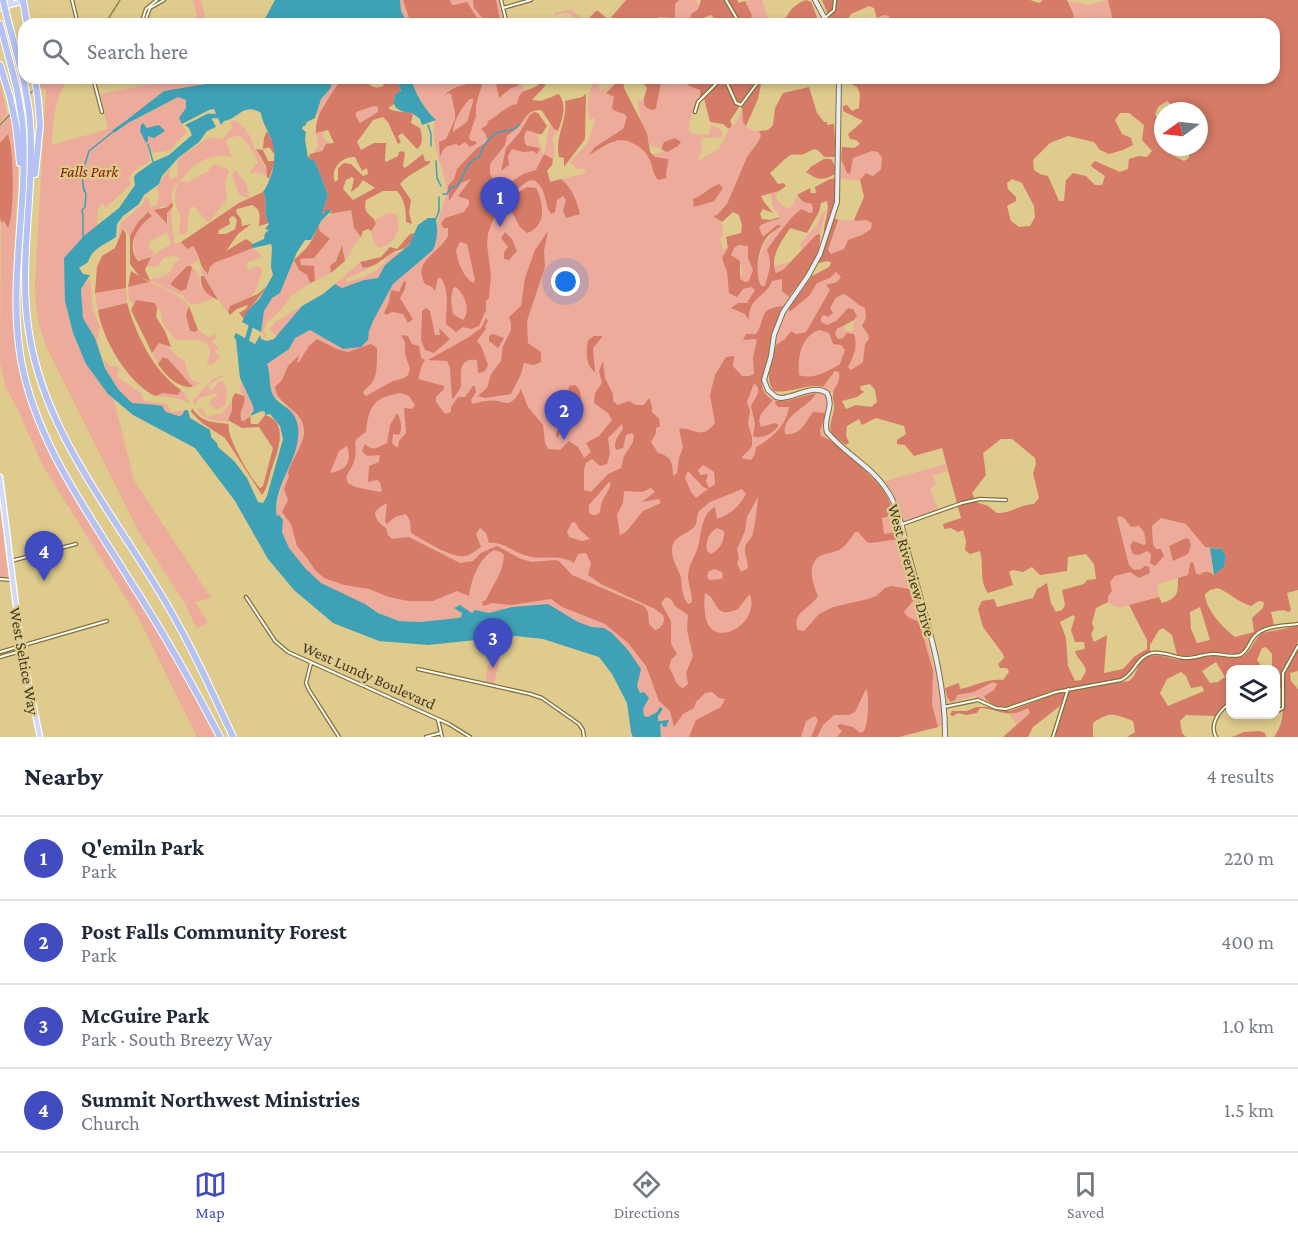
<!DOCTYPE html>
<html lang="en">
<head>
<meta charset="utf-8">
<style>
  body { margin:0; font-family:"Crimson Pro",serif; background:#f6f6f7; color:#1f2937 }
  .controls { position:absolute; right:18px; bottom:18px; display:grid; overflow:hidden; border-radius:12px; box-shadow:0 3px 9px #0003 }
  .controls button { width:54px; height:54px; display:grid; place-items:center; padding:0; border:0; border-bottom:2px solid #e0e1e3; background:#fff; color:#1f2937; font:30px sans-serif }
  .compass { position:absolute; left:1154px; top:102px; width:54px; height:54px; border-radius:50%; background:#fff; box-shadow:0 3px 9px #0003; rotate:255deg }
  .you { position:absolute; left:566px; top:282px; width:21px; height:21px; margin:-15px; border:4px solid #fff; border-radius:50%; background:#1a73e8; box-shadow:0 0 0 9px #1a73e833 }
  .badge { display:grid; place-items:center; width:39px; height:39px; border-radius:50%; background:#414cc0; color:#fff; font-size:20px; font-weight:700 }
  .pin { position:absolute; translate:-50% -50px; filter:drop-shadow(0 2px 3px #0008) }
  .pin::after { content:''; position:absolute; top:32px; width:21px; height:18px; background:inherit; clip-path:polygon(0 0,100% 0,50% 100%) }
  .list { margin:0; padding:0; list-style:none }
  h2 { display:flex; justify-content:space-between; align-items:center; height:78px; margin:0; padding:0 24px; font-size:26px }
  h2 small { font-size:20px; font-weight:400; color:#747a83 }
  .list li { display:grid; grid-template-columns:39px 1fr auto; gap:18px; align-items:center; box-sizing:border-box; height:84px; padding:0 24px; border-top:2px solid #e0e1e3 }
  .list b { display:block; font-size:22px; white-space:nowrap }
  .list p { margin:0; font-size:20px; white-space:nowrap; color:#747a83 }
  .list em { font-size:20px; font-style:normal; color:#747a83 }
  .icon { flex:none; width:33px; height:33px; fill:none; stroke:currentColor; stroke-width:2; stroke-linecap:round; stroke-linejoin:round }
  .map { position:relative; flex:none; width:1298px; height:737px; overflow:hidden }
  .search { position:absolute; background:#fff; box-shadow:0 3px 9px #0003; left:18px; right:18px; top:18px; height:66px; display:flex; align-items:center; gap:15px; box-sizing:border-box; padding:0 21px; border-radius:18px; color:#747a83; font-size:22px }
  .sheet { height:414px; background:#fff }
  nav { display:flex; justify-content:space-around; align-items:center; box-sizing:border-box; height:84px; border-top:2px solid #e0e1e3; background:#fff; font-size:16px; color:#747a83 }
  nav a { display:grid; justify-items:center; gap:3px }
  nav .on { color:#414cc0 }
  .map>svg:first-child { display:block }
  .green { fill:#edab9c; fill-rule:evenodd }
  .forest { fill:#d67b67; fill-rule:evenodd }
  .water { fill:#3fa1b5 }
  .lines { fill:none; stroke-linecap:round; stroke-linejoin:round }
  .stream { stroke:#3fa1b5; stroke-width:1.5 }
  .canal { stroke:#3fa1b5; stroke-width:3 }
  .river { stroke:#3fa1b5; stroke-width:4.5 }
  .street-casing { stroke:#837136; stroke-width:4.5 }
  .secondary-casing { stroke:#837136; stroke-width:6 }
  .primary-casing { stroke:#fff; stroke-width:7 }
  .highway-casing { stroke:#fff; stroke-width:8 }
  .street { stroke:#fff; stroke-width:2 }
  .secondary { stroke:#e9edfb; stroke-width:4 }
  .primary { stroke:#d3daf7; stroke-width:4.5 }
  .highway { stroke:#b6c2f1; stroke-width:6 }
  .rail { stroke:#908357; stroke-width:1.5 }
  .highway-bridge-casing { stroke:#fff; stroke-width:8; stroke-linecap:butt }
  .highway-bridge { stroke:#b6c2f1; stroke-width:6 }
  .labels { text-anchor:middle; stroke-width:4.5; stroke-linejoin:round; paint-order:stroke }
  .park-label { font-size:16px; font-style:italic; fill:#871900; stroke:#decb8d }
  .street-label { font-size:16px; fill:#413a20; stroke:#decb8d }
</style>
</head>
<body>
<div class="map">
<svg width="1298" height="737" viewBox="0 0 1298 737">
  <rect width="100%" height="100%" fill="#decb8d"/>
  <path class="green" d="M193,0H201L207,24H199Z
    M400,0H498L505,24H408L401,11Z
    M679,0H696L699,7L691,14L690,23L667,24L665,19L654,24L659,17L675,18V4Z
    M752,0H762L768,18L764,21V24H750L752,15L745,1Z
    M1108,0L1113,21L1111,24H1074L1073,13L1068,1L1089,5Z
    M566,10H571L584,19H586L583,24H576C574,10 562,12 553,17L556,13Z
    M884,15L889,16L890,24H862Z
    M0,78L7,115L0,123Z
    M47,78H68C55,98 52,122 52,145L108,129L100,94L151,84L160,78H219L212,83L164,92L128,119L130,122L178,97L186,100L187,108L181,124L187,132C170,146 175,155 149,151L150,161L135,170L128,179L131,184C123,193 113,200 106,208L102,203L98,209L97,227L85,235L65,301L73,333L86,364L108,394L114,400L134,480L211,598L195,602L208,622L197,629L185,604L138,530L47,348C38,326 35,307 35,284L46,89L38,88V86Z
    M334,78H341L333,93L323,104L319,115L317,113L321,99L330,89Z
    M411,78H521L551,182L585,173L586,169H577L570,162L587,144L595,122L594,117L590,120C585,107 590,91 594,78H597L600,91L615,84L606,91L607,94L614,97L612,107L627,117L623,129L590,154C613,144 628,126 647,156L672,149L680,145L661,146V149L650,145L640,117L638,100H643L644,105L659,87L662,78H700L697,82L687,78L689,86L697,88L701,95C697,106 688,118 689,131L692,134L709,135L711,125L720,129L723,133L721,137L703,138L701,141L702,152L698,157L699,160L719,149L729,129L735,124L742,111C743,122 746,132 759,131L761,136L758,142L747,157L727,204L714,217C723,222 723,226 723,236L720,239L723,250L729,245L730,278L742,275C744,263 738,263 731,255C732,246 741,243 748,246V258L757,271C760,252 763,240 779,228L777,225L764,236H762L759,227C763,222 775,221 781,218L772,205L771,193L779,191L776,196L777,200L787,209L792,206L797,197L803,202L812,204L813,212L809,213L802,209C793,212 773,243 768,253L771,258V267L813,256C797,284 742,370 770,398C790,406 809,385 826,396L828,405L822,424L825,434L879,485L889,499L898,524L937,679L943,725L898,737H661L660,726L663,723L664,727V719L658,721L657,718L663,709L648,717L644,716L643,709L648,699L640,693L637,686L640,671L628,650L612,633L599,627H592L578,622L548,604L512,607L489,613L475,610L472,613L460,605L454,608L462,613L461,617L458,618L420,622L399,621L378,613L321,583L305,568L289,548L282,532L283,520L278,514L277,517L276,514L280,491L296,446L286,405L273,395L269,378L270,370L267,364L289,349L294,338L310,330C338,341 336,359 368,340L369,331L373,321L393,284L433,250C437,240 436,231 438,222C440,209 448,199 446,185C442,161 430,146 435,120C426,108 415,93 411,78Z
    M374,106L378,107V112L361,123L356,116V112Z
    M12,114C15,135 19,156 18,177C16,243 7,305 20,371C37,451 86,516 129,584C160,634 189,684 216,737H197L139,619L43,466L23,422L20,413L5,386L0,362L1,223L4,221L9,226L13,178L10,137L8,135L0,143V127Z
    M234,120C246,127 249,133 254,146C259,158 266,162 267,177L261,173H252L250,172L258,162L249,145L239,135L227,139L226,142L232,157C214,153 197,160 186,174C177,187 171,183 172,202L168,207H160L158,215L165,223L168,222L167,213L173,206C168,219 175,231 174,244L181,242L186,249L193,246L198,253V261L186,267L182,274L171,283L184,291L192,268C206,278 195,280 202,289C205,293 211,296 214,299L192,305L182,295L151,282V279C162,278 172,274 174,263L180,259L174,255C164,260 166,253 158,266L147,267L151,256L142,260L137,259C129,241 137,226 152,216L147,212L138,222L130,236L124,228L118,245L120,224L143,204L145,198L149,199L150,207L156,205L159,197L157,187L171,167L169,174L170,180L178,176L177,161L180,157L208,138L223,139L232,128L231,122ZM165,233L168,234L171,244L152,256L154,252L149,248V242Z
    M550,123L558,131L552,138L555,148L553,159L544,154Z
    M323,132L324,139L331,144L324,146L322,151L313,154L318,145L316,133Z
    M872,151L878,152L882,158L881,168L873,176L866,173L860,180L841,179V159L846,173H850L853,158Z
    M214,164L228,169L229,172L225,182L227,199L210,221H206L195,207H191C187,215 189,225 186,234L180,235C178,229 181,223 181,216C180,212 178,212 177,208C173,199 175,187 181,181L188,182L208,171Z
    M235,170L246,183L249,197L247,198L239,194L232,175Z
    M347,210H351C350,221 355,228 361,237C353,245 351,253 345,261L343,247L340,248L336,261L330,266L331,273L315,281V271L309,265H301L300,258L309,259L329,242V238L320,231L318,225C325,214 336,214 347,210Z
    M826,210L820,234L816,235L802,250L800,243L817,225L822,213Z
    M388,213L396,214C403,229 394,245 379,248L373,241L371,231L376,225L375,220Z
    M838,220L858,221L866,220L872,223L871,229L862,235L848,240L844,249L831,254L828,250Z
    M253,248L263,257L248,262L246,268L249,270L256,266L262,268C262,274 260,276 259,282C253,299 247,300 230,306L228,312L218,300L200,270V267L206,273H209L210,267L214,263Z
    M402,251L385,265L378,278L364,280L342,288L335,284L360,262L363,268H370L346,279V282C356,280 372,275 379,268C390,258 382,256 402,251Z
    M294,260L299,270L307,275L310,283L292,295L279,312L267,322L264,330L266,336L263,339L264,335L261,332L264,311L272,298L280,293Z
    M836,272L842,276L830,290L806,332L796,334L791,331L785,339L776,345L777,330L788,309L791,311L810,295L817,283L830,278Z
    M90,278L93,310L100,327L97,340L102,357L109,366H117L119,371L116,376L141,393L144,401L166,404L172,412L185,410L181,416L166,412L162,406L132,403L118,389L106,368L95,338L83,318L81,289Z
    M149,282C163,289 180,293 189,306L187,310L190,331L193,333L198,330L209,337L214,334L217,337L212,341L219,349L215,351L218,356L220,355L218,360L211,365L207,364C207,360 211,354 210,350C207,335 184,342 175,339L163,324L160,309H157L155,303L136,300L134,304L129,299L128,287Z
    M126,288L127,303L98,310L95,293Z
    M843,294C852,297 855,304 865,307L869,339L864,347L865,353L863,362L851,370L848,367L855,354L843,338L838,339L835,334L837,329L844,326L846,331H853L854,320L857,316L848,308L836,321L826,325L820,322L821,317C830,311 833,299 843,294Z
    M302,306L279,336L277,338L269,328L273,326L274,323Z
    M819,330L829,333L845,350L840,364C828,371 814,380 799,375C798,358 800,337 819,330Z
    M159,343C174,346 173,357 184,360C188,371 187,381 201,383L193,387L168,359L163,357L158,364L152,353Z
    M836,371L839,372L840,380L833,393L823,387Z
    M223,375L224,377L219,378L208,386L211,391L219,381L224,382L227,392L225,405L217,410L210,404V400L218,395L216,393L199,398L195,405L193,400L212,379Z
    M242,383L254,410L244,421H242L240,417L245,401L240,389Z
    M181,390L186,394L190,403L176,398L155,396L163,393L178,395Z
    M232,401V410L228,419L229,422C216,420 205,422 197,409L202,408L207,417L222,413Z
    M946,464L948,471L933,475L936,485L930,488L938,509L903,522L893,494L885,481Z
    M0,510L8,574L6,579L0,577Z
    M1119,516L1124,518L1131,527L1139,526L1144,532L1146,543L1144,545L1151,555L1156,549L1153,544L1152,525L1161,518L1186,524L1205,547L1210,548L1213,574L1210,571H1204L1200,575L1196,573L1193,562L1190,563L1188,575L1157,585L1159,597L1122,607H1116L1108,602V596L1112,591L1110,582L1115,576L1130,572L1139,578L1141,569L1134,570L1129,565L1117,517Z
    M505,634L494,684L485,682L495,635Z
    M994,681L997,683L994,690L984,696L986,700L975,698V696L949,703H947V697L951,702L957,695L974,692Z
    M1028,708L1030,713L1017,725L1010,715Z"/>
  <path class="forest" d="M403,0H450L451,4L454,5L467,2L481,24H454L453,20L440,24H411Z
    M473,0H496L501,24H488L474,8Z
    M626,0H679L675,4V18L659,17L654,24H583L596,11H598L609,20Z
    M701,0H725L739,24H714L715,19L711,15L690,23L691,14L698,9Z
    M727,0H737L739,3L745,1L752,15L750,24H741Z
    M806,0L811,2L817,17C810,27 795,24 783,24C788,12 794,4 806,0Z
    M822,0H1030L1039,3L1043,0H1067L1073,13L1075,23L890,24L889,16L884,15L877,18L874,8L869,6L851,14L845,24H832Z
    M1108,0H1298V590L1287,593L1291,610L1289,612L1283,610L1271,612L1274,625L1255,634L1244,650L1238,654L1215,652L1187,656L1177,655L1172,635L1163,628L1159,630L1150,645V652C1135,657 1134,673 1121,679L1051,691L1009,707L996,706L986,700L984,696L994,690L997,684L993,682L974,692L957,695L955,700L951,702L947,697L945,688L959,683L960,689C975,686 988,678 1003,680L1009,672L1007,668H1000L998,664L1004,658L1003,654L983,627L978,609L982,601L994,599L997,607L1033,598L1037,589L1047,583L1051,603L1056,612L1062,610L1065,605L1062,590L1084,584L1087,580L1096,579L1094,564L1086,554L1068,557L1067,571L1040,575L1032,567L1023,572L1013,570L1009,572L1013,585L988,593C979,581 984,565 980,551L970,554L965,550L966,541L963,530L958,532L951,528L944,529L943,524L961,518L942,448L914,456L905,445L897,444V440L906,434L904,426L876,418L862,425L859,419L847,426L846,435L849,443L846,445C826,430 829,433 834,409C835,404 832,399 833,395C834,385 841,384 839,372L835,371L823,387C807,383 791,394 774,391C763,378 773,360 776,345L785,339L791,331L796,334L806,332L830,290L826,285L837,282L841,277L836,272L830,278L817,283L810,295L791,311L788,309L812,276L829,267L831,263L828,261L818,263L835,218L838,220L828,250L831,254L844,249L848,240L862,235L871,229L872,223L866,220L857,221L854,220L864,197L860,180L866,173L873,176L881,169L882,158L878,152L872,151L853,158L850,174L847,173L841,159L842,147L854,148L860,144L856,140L850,139L848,134L863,121L843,111V106L847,105L852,111L859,108L860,94L857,87L851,84H844V78H1274V24H1111L1113,21ZM1167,101L1179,111H1199V147H1188L1189,158L1184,161L1172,155L1170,147H1163V128L1155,114L1158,107ZM1120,113H1129L1144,125L1142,140L1152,151L1147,157L1139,156L1129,159L1128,169L1120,172L1095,161L1091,165L1092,167L1105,176L1102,185H1095L1086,176L1073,173L1066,180L1064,201H1059L1048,176L1040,174L1034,170L1033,160L1050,143L1068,136L1094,142L1100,150L1109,154L1123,150L1133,145L1131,138L1122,134L1115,120ZM1012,179L1022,183L1034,206L1035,217L1030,226L1019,227L1011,221L1007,206L1016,201V197L1008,189L1007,183ZM843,294C852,297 855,304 865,308L866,318L862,326L868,334L869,339L865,344L863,362L851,370L848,367C854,356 858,346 854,334L847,333L843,338L838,339L835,334L837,329L854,320L857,316L853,309L848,308L836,321L827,325L821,322V317L824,315L828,317L833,313L830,308L836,298ZM819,330L829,333L833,344L841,345L845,350L840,364C828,371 814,380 799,375C798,358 800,337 819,330ZM870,384L875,390L877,402L871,407L856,405L846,409L842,401L857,397L864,392L860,389L861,386ZM1001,439H1012L1035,458L1036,464L1033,473L1039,498L1034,504C1018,505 1013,513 997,513L988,506L976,502L972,493L986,475L983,453ZM1119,516L1124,518L1131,527L1139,526L1144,532L1146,543L1144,545L1133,541L1130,546L1133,554L1138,555L1148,551L1151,555L1150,563L1155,566L1164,556L1161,549H1156L1153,544L1152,526L1161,518L1186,524L1205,547L1222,549L1226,556L1224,567L1214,575C1209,571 1205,570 1200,575L1196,573L1193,562L1190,563L1188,575L1178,578C1178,594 1178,598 1162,603L1159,597L1129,605L1147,640V649L1135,656L1123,669L1104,673L1107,635L1094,642L1091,634L1094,629L1092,623L1096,608L1108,602V596L1112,591L1110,582L1115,576L1130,572L1139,578L1150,573L1149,567L1145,566L1141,569L1134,570L1129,565L1117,518ZM1218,588C1231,594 1238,602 1251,606L1259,601L1264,602L1263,608L1252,618L1254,632L1235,637C1224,629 1205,609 1205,594L1210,590ZM1200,607L1210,640L1197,643L1191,629L1190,612ZM1073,615L1075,617L1071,630L1075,642H1084L1085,649L1075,651C1077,659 1085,663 1086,671L1081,680L1075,681L1068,666L1066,638L1060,622Z
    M341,78H363C370,85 373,90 383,86L385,80L388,78L397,81L401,92L395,94L394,104L388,108C395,113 406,111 413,114L411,123L420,128C422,136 424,144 417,149L402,133L398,136L401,142L398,144L388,122L383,117L373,120L357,142L361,150L374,143H386L385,160L386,162L398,156L399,152L402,151L405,153L403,166L405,168L423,154L425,161H430V163C421,169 406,176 400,184L411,200L409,213L412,224L406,222C406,210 405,200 397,191H383L366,200C362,216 373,213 376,224L371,231L368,229L363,231L361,237L354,228L351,210L330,214L332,210L326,211L324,214L322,213L328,195L315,161L308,158L310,154L322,151L326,144L334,143L328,130L316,133C315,110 332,97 341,78ZM374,106L378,107V112L360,123L356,116V112ZM352,157H355L362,171L367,168L368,174L363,176L351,164L344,163L338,168V180L335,182C330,170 340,158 352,157ZM352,177L354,179L351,192L358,187L363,180L375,188L353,200L343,189L346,180Z
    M476,78H484L476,105V116L469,137L470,140L477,142L476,144L470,147L465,142L459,146L456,144C444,147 444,147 440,157L439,142L446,139L455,119V112L451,94L448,93L444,97C451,84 468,88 476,78ZM470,99H473V102L467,122L453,132C453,122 462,106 470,99Z
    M495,78H522L518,86L511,88L499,98Z
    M545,78H548L545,86L532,100L541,101L559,94C567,107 563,117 558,131L554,129L542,111L540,110C525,110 525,122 516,129C513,132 510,133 507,136L505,145L490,164V174L495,181L497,197L500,200L503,198L508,184L523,174L536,170L544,154L553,159L552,165L547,171L550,182L561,179C572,188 577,201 580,214L566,218L563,210L566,200L563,196L557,200L555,212L551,214C543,202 548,190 534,180L528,181L517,189L519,192L527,187L536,188C544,203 547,226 527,233L520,227L507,203L494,218L488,233L487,245L491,275L489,298L486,301V310L479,326L471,329L463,327L456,332L446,324C446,308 450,292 441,278H438L435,291L432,287L425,284C412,261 438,254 448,236V228H444L441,224L445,218L464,212L469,205V200L458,196L471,179L461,183L449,201L448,186L454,179L457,169L476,149L488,141L485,133L481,129L487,125L488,121C498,116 507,105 517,104C520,87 527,93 538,85C540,83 542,80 545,78ZM460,242L467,244L475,280L473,283C462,275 458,263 456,250ZM456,287C465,295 471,310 463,320L453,314L451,299L453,288Z
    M614,78H623L624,88L647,133L650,152L655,157L668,159C669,166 664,173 667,178L658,180C653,174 653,169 651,163C648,155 643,149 636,145C618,133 606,146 589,155L595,147L623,129L627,117L624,114L613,110L612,107L614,97L606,93L615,84Z
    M640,78H662L656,108L654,110C639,108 644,98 647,88Z
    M687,78L693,82L700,78H720L700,99V90L689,86L685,81Z
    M726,78H760L741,105L737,103Z
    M762,79L758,99L746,126L743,122L742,107Z
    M720,81L726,82L739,107L730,121L732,125L729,129L723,124L710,122L704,98Z
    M809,87L817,113L824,122H827V125L834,124L836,157H824C816,146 814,149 804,154C799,156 793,153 789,156C784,159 775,169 770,173L778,184L784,183L786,186L779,191L761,196L764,202L773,213L763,209L760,214L762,219L770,220L781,217C775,222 764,221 759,227L762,235L764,236L777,225L781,226C777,229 773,232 769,235C758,246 754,272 761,286H765C769,270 773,266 767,250C772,242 795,211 802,209L809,213L813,212L812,204L803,202L797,195L810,188L811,193H816L815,187L830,179L836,178L835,200L824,235C823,224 830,211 827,201L821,203L819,212L807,233L790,228C782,241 769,257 776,273L783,270L816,235L820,234C822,257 803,278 789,297L782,291V279L772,281C766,298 749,295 749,320L745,314L731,308L738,303H747L755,290L751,287L743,289L737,297L729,293L727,272L722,258L728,248L726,237L741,233L742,225L739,215L733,212L722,222L713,216L717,215L727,204L747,157L758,142L761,136L759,131L768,130L773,125L775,108L783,93ZM739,245L748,246V258L753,270L749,281L745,282L740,279V261L731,255L734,248Z
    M586,94L585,139L564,167V158L559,157C554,138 568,120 565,101L582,97Z
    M534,112L538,113L547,126L542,134C536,135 532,130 526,131C524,135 523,142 527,146L540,148L537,154L533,151L524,152L512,149L508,156L509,165L501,171L506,148L520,132L530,115Z
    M267,131L274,144V154L269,147L263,149L264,138Z
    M8,134C14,150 15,213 8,228L4,221L1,223L0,217V143Z
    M675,138L681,142L678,146L667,152L661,149L664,142Z
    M256,149L263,150L268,161H275L269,179L267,177L266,166Z
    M824,159H831L836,167L835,174C821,182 817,179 806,172L812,166Z
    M719,184L723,188L714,201L694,207L693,199C703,196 709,187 719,184Z
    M263,192C269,201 262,213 269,223L259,226C259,217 263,211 252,205L237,209L236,212L241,219L242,226L251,224L238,234L226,251L246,239L252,243L253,248L214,263L210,267L208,274C198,266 201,256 193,246L187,249L181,242L239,203ZM232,216L235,217L237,221L235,229L226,234H218L219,230L230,224L229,219Z
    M172,202L173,206L167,213V224L154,210L168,207Z
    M148,212L152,216C138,226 125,245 138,261L151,257L145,270L151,282L139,276L130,264V236L138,222Z
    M318,225L320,231L330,239L314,258L300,259L301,265L314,266L315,281L310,283L307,275L299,270L294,260C307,248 312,244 318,225Z
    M123,229L126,234V288L95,293L97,267L102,256L115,248Z
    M548,231L544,251L545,267L527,321L528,343L541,352V362L534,365L524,363L521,374L511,394L485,398L478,396L487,388L491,374L501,361L503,346L511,330V324L509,317L521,306L525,278L535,250Z
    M505,232L512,239L517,251L509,260L504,259V252L508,247L501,238Z
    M414,233C408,253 402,246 389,255C380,261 375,267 363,268L360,262L381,257L390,247L397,249L410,234Z
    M342,245L345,261L331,273L330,266L336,261Z
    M187,266H191L192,268L186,289L181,291L171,285V283Z
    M131,271L149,282L128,287Z
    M201,276H204L218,300C206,294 200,289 201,276Z
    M404,281H406L405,289L400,298L413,319L408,323L403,314L392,312L386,315L384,313L389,302L391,290L399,292Z
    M266,287C261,296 246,312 244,319L239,313L246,309L248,305L237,309L230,315L228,312L230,306L258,294Z
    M136,300L155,303L157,309L156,317L165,331L171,347L159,343L152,353L131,310Z
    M127,303C136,334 153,371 181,390L178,395L163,393L155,396C128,383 102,339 98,310Z
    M189,306L198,330L195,332L190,331L186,315Z
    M783,306C776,322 771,336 769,353C766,370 752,388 773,400L761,414L759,421L761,427L775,423L779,425C774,433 762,440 753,436L755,424L751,406C754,398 764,391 754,383L747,402L750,411L748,424L752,437V446L749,450L741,458L751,460L755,454L756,447C771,439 787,425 789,407H778L775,403V401H786L816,393C810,407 781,415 785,434C801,436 805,422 813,412L826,413L820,431L821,436C836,441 869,473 879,485C887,494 890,504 894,515L882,518L884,534L899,532V539L871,543L867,542L858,532H855C850,539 846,546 839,550C833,553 826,553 820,556C806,565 813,584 818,596C811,608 790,613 798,630L804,631L819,614L833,607L868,599L876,596L885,588L892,586L909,589L913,601L904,612L908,617L919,622L933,671L932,705L938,727L899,737H837L842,731L837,726L840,724L853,727L860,733L864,731C868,724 870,695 866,689L855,712L849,715H834L823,725L817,737H811L818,720L815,716L806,721L801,737H689L696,720L721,707L725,699L719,698L712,692L705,693L696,702L694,708L683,714L674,727L670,711L659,701L646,666L628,643L605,624L562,607L551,599L511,605L493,603L483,606L482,602L486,600C493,584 503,574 504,555L501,552L494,550C479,558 471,580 469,596L457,591L433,601H408L389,597L369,589L344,585L324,578L315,570L307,558L297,546L291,524L282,512L288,500L284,489L289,476L288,473C291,460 302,448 304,434C306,409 276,406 275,387L282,380L288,366L299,355L297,362H299L309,346L317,339L337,349L348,352L371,344L377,348C377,358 378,374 372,383C369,387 365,388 363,393L366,396L393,381L404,378L408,375L410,369L405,354V342L401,335L408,336L412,344L419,346L421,358L425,360L422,365L418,379L444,386V389L436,397V402L445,414L451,412V407L458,397H465L473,386H475L476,392L471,400L472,404C477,403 482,401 487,401C504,398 509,413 521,389L528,407L543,425L545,443L548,449L560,450L569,441L578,447L584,458L591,452L586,443L599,436L612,420L608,413L594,403L595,393L602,383L599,371L603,361L605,378L613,394V401L618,405L629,401L636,405H644L649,398L652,406V412L659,419L660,426L656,428V433L651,442L658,453C672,456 673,464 673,476L677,473L679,458L683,447L679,429C692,426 701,442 715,423L710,395L715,375L726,357L734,356L733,366L742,376H749L754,374L753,358L757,340L754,339L743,340L746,334H756C767,317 757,309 783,306ZM401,393L409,396L415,405L412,409L404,408L406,433L399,441L398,447H396L392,443L393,434L399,435C403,429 401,419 397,413L390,425L387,443C378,447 373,452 365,444L362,451L367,456L380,455L379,462L369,466L368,482L377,480L380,482L382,491L380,492L355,487L348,483L346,477C349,471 354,464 355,458C358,442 349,443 366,432C369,405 374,397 401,393ZM622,424L623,429C618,436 613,442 616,450L623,448L626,435L632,433L634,435L633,442L624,456L621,468L608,474L591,492L584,490V469L586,463L592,459L600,466L607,464L610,453L608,438ZM347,446C352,462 347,470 330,473L339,451ZM703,465L714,472L715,484L709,488L706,481L708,474L700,475L698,470ZM688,471L703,487L708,489L696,498L691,492L685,478ZM609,482L611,484C607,495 601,499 600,512L596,515H592L589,513V505ZM651,488L655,492L642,502L659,499L661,503L643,511L626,532L620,535L617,515L623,503L624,491L642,492ZM742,489L746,494C740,506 731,514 717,519L715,507C700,514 702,537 697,550C693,560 688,567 688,578C689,586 692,594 692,602L688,604C682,597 682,588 681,578C679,569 672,561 672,551C672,533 691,535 696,524C697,520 697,515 699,511L710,502ZM758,497C758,500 754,533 752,536C750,541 745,543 745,548C744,555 748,561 748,568L741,572L737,563L739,558L737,549L745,531L747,517ZM387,503L385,521L387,524L395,517L406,514L410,521L411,533C424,540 450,558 465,556C471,555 476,550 481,547L476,534L480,528L486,533L489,543C504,541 514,553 528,556C546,561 557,553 574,563L578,554L586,553L591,563L588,575L601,584L655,609L663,615C666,622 661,629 655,630L649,624L648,612L644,606L572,575L559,561L555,560L532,562L521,559L497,546L481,553L473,561L460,563L409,537L392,539L388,535L386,528C379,523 376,521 375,512L380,507ZM572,522L576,523L579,529L590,539L582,541L569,537L567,532ZM717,528L724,531C725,540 720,550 711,554L707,551C705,542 709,532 717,528ZM714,569L722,572L723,577L721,579L709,580L707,576L708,572ZM705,593C720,600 713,620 738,609L748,596L750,595C761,625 708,654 705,612C704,605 704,599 705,593ZM666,597L671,599L675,606L688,615L687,630L693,656L686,673L688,684L683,688C674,685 675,675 669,668L671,660L677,654L671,644V621L661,603Z
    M426,308L430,311L435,335H440L439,328L450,339L434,353L425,350L421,340L422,315V311Z
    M486,318L488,321L485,326L486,329L477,341L481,346L488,365L485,371L478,373L477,360C458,358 461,372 461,385C461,389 456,394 454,398H452L450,368L447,361L428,360L469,337L481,328Z
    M493,334L504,338L498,348L489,341V336Z
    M594,336H603L593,348L595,372C585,365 586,351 588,340Z
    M163,357L168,359L193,387C177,388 166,376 158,364Z
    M575,385L579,389C586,409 574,408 564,420C560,426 561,433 557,438L556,434L559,427L554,417V410L567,397L569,386Z
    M235,393L244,396C247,406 237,411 242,421H244L250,416L251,424H258L265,415C292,423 275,457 270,474C268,482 267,489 262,495L225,438L202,423L191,412L192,408C202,423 213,422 229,424C225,435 251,479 260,488L263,486L273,448L259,427L242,428L228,420L232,410V399Z
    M1186,538L1189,539L1191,545L1188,554L1173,561L1169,546Z
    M1298,626C1298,631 1298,637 1298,641C1295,659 1280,664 1282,688L1276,689V670L1272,669V654L1266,647L1262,648L1257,660L1263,669L1230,670V702L1226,704L1217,716L1186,715L1180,721L1182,733L1186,737H1127L1135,732L1133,721C1114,714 1110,711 1093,723V737H1054L1069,690L1129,681L1134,676L1141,660C1157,649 1169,661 1186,660C1195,660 1204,656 1213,656C1222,656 1232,660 1241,657C1251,653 1254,639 1262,633ZM1216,662L1225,677L1218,682L1210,683L1202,671ZM1181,672L1186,676L1191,688L1202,686L1204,691L1168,706L1160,693L1167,679Z
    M1298,647V671L1290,673L1291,681L1298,689V737H1274C1288,717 1281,700 1283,677C1284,667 1293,656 1298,647Z
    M1063,691L1065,693L1060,706L1033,727L1028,737H1003L1030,713L1028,708C1004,720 1002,709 980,708L977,713L966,715L958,713L953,716L950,715L952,711H967L976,707H987L1001,711H1010Z
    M1260,731L1265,733L1266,737H1232L1244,732Z"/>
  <path class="water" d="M275,0H400L401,11L408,24H262Z
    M219,78H334L330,89L321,99L315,118L307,122L305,126H303L302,129L306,132L305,139L308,158L315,161L328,195L322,213L324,214L326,210H332L321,221L311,240H305L297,252L280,293L272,298L264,311L261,332L242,322L246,313L260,298L273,275L271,267L272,247L271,244L253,248L251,245L264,239L265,233L269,230L265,229L269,224C262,212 269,201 263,192C274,176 279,151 269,134C266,127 262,121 261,113C243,102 239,119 224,121L221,125L214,109L209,110L182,124L179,118L186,108V100L178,97L130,122L128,119L164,91L212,83Z
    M389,78H411C414,92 425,110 436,120L422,125L420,119L412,113C407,113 394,110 394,103C394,100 395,97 395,94L401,91L397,81Z
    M209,113L216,127L207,131L199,142L178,158L162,176L159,184L144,195L139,204L123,216L117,224L116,237C105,245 92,248 88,262L79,268L83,274L90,275L81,289L83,318L95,338L105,368L118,389L132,403L156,405L162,406L166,412L179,416L182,415L185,410H188L190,418L210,430L211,437L217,443L218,447L234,461L247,478L258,502L263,503L267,496L283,439L280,426L270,414L265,415V412L262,411L250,416L254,410L253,406L240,378L236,340L234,337L236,333L255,344L260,335L261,339L267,341L274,339L302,306L323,294L335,284L342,288L364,280L378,278L385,265L409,245L418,225L428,218H435C439,227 437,241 433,250L393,284L373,321L369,331L368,340L361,347L343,349L310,330L295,338L289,349L267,364C271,372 268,384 273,395C279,407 295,406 298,427C302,458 271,486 277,517L278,514L283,520L282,532L289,548L305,568L321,583L365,604L378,613L399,621L420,622L458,618L461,617L462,613L454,608L460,605L472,613L475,610L489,613L512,607L548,604L578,622L592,627L604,628L612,633L628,650L641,669L637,686L640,693L644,692L649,698L643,709L644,716L648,717L657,712L660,707L663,709L658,716V721L669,720L666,727L662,726L663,723L660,725L661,737H633L631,732L627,703L612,674L599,657L543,639L516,636L428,645L379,641L333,623L294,590L268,559L235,501L195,448L133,415L108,394L86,364L73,333L65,301L64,258L85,235L119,208L135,185L134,177L136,174L153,162L169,155L192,135L189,128L185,125Z
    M143,123L147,128L159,125L165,131L154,138L148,136V141L146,143L140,131L141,125Z
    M1210,548L1222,549L1226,556L1224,567L1214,575Z"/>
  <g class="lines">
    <path class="stream" d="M428,125L431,134V146
      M148,144L153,162
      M436,161L437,178L441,186
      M84,191L82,174L89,151L114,131
      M443,194H447L450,188L457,186C465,175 466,161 479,157C482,149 488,137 497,133C507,129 511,133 520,124
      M435,221L439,211V197
      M83,238V215L82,210L85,207L86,194L83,186"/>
    <path class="canal" d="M114,131L131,119"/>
    <path class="river" d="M206,119L210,116H217L221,112
      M246,343L252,322"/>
    <defs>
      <path id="street" d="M72,0L78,24
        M501,0L507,24
        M726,0L740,24
        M503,8L531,0
        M826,17L834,10L835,0
        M141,24L146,9L157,0
        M144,24L150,8L164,0
        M93,78L102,112
        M695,112L698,102L720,80L726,81L736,103L741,105L761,78
        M900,525L962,503L980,499L1006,500
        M11,561L76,544
        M0,579L12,580
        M246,597L275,641L288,652L449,724L470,737
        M0,652L107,621
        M0,657L21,651L27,645
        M311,663L306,683L309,690L339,737
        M418,669L530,694L542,698L579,724L583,730L584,737
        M944,707L978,700L996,708L1006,709L1056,692L1121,680C1135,674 1136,657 1152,653C1164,651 1173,657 1184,658C1194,659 1203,654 1212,654C1221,653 1231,658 1240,655C1247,652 1249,643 1254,637C1264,625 1284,626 1298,624
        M1276,712L1283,708V673L1298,646
        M438,720L442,737
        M426,737L441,733
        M1053,737L1068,689
        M1216,737C1209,724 1219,711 1230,703"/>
      <path id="secondary" d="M815,0L828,24
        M839,78L837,202L820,254L808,276L783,312L774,335L771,356L764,380L768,390L776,397L781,398C797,397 812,384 827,393C835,407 822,418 827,432C844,453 871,466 886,489C901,510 904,539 911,563C926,620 946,677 945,737"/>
      <path id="primary" d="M0,3L11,0
        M0,8L23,1
        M0,477L21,646L40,737"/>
      <path id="highway" d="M23,0L27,24
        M7,17L24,81
        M0,24L17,89
        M0,65L10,97
        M29,111C37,185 17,260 29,333C44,428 105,503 154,583C185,632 209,685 233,737
        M22,119C30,199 7,279 21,360C36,442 86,509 129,579C162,630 192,683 220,737
        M16,125L20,163
        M35,174L40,125L38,100"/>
    </defs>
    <use href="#street" class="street-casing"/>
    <use href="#secondary" class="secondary-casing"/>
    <use href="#primary" class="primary-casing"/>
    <use href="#highway" class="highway-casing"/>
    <use href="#street" class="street"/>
    <use href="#secondary" class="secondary"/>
    <use href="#primary" class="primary"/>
    <use href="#highway" class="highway"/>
    <path class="rail" d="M105,24L120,0
      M0,125L45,78"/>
    <defs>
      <path id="highway-bridge" d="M3,0L7,17
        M35,78L38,100
        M24,81L29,111
        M17,89L22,119
        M10,97L16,125"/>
    </defs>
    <use href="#highway-bridge" class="highway-bridge-casing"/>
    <use href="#highway-bridge" class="highway-bridge"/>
  </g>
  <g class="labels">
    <g class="park-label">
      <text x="89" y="177">Falls Park</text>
    </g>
    <g class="street-label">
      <text transform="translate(912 570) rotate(74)" y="6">West Riverview Drive</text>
      <text transform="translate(25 661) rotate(80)" y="6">West Seltice Way</text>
      <text transform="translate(369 675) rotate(24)" y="6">West Lundy Boulevard</text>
    </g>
  </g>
</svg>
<div class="controls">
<button><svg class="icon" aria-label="layers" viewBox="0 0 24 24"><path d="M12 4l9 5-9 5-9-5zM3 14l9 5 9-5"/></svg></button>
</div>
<svg class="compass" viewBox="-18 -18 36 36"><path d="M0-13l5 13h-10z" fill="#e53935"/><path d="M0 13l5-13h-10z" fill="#747a83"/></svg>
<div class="you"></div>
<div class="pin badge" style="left:500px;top:227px">1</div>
<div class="pin badge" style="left:564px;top:440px">2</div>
<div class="pin badge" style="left:493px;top:668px">3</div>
<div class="pin badge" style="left:44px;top:581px">4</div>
<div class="search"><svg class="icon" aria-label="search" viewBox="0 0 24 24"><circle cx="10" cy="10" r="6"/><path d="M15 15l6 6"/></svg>Search here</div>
</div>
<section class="sheet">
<h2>Nearby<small>4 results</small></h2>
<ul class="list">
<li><span class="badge">1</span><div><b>Q'emiln Park</b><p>Park</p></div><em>220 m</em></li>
<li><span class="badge">2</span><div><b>Post Falls Community Forest</b><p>Park</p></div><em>400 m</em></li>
<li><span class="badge">3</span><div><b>McGuire Park</b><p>Park · South Breezy Way</p></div><em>1.0 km</em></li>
<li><span class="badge">4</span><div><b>Summit Northwest Ministries</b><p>Church</p></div><em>1.5 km</em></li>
</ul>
</section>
<nav>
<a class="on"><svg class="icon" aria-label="map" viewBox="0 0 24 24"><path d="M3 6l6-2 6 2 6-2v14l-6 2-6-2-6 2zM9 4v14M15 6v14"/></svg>Map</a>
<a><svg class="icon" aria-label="directions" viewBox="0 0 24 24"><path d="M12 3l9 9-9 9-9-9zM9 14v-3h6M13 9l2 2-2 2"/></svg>Directions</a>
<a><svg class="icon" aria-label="saved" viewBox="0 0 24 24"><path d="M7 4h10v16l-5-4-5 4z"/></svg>Saved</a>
</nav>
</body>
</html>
